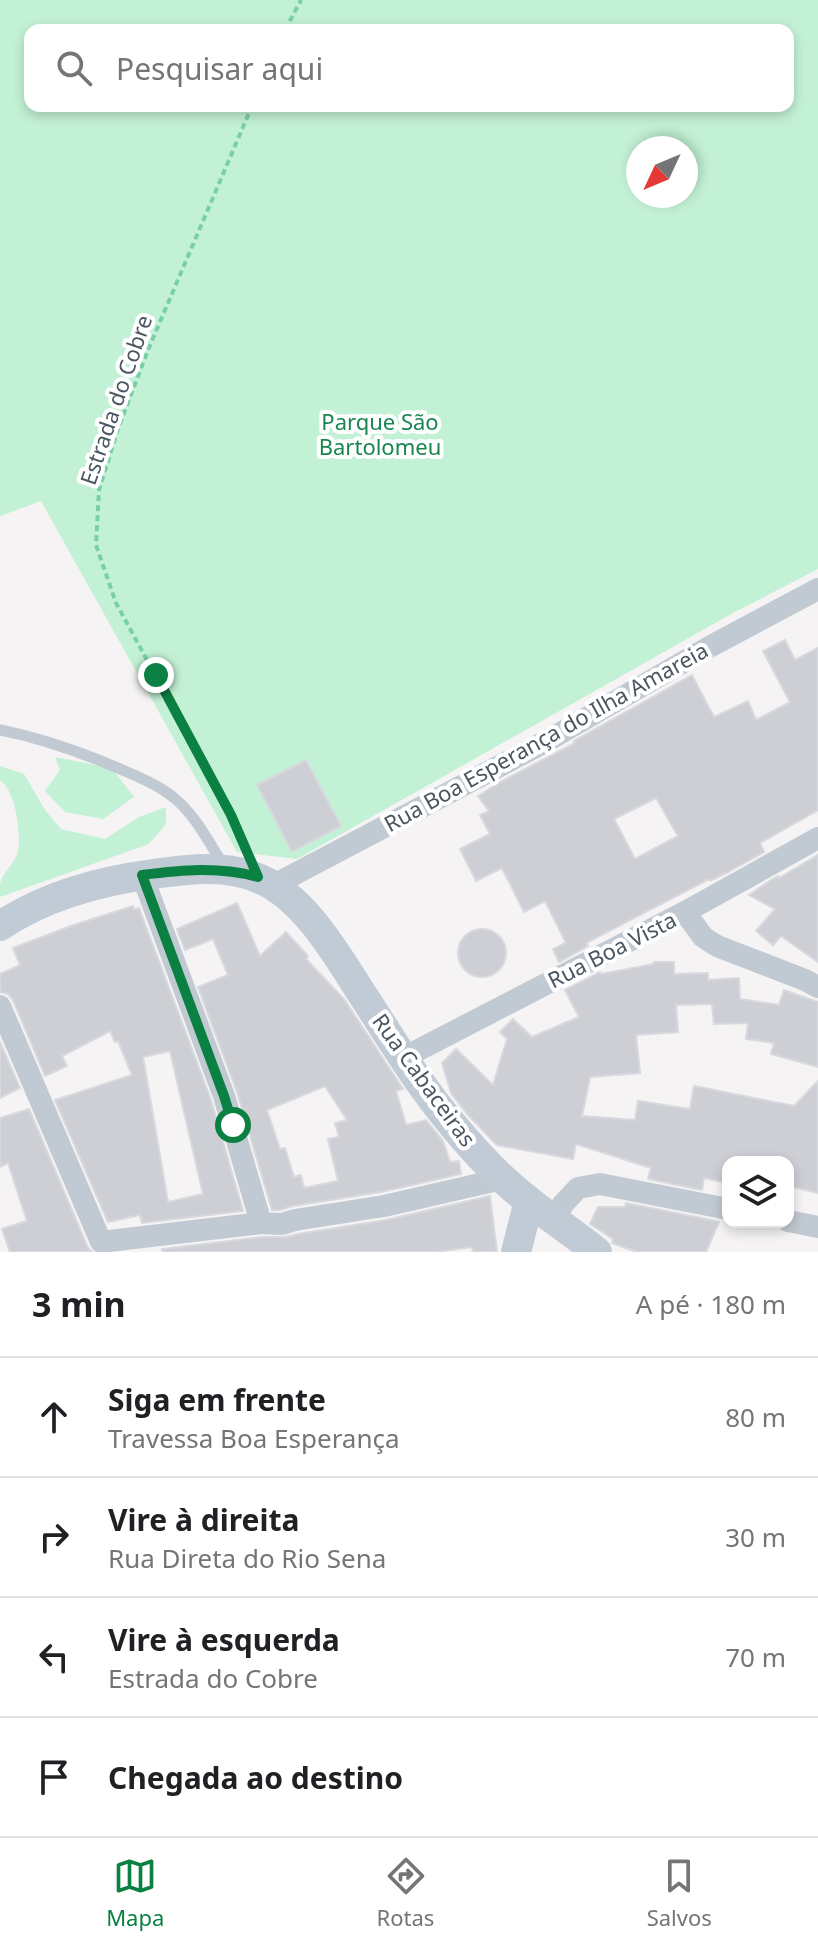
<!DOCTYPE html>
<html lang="pt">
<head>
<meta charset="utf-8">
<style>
  body { margin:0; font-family:"Noto Sans",sans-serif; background:#f2f2f2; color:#202124 }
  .controls { position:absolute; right:24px; bottom:24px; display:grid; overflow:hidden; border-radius:16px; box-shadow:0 4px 12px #0003 }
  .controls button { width:72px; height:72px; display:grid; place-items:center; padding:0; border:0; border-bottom:2px solid #e0e0e0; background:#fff; color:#202124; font:40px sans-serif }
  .compass { position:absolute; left:626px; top:136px; width:72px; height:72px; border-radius:50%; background:#fff; box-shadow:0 4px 12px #0003; rotate:226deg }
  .stop { position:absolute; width:24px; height:24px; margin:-18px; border:6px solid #0b8043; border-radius:50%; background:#fff }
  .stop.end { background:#0b8043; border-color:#fff; box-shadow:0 2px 8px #0008 }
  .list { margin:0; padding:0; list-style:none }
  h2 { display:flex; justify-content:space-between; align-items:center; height:104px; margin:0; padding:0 32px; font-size:34px }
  h2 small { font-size:26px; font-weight:400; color:#757577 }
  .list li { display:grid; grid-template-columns:52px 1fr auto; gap:24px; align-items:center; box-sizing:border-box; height:120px; padding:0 32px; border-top:2px solid #e0e0e0 }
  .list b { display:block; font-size:30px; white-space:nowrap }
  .list p { margin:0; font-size:26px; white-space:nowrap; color:#757577 }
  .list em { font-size:26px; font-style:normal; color:#757577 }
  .icon { flex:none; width:44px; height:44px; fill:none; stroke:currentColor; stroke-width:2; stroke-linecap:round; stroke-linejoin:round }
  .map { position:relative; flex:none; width:818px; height:1252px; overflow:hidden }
  .search { position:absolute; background:#fff; box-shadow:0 4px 12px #0003; left:24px; right:24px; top:24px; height:88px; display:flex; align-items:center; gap:20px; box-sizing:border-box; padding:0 28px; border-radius:16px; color:#757577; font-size:30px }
  .sheet { height:584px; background:#fff }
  nav { display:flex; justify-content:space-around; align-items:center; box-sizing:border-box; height:112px; border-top:2px solid #e0e0e0; background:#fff; font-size:22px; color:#757577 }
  nav a { display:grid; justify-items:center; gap:4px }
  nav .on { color:#0b8043 }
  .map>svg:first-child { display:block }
  .green { fill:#c3f1d5; fill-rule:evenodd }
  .building { fill:#cdcfd5; stroke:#d7d9de; stroke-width:2; fill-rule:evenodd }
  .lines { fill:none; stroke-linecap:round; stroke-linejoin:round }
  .path { stroke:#7ad0a6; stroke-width:4; stroke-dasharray:6 4; stroke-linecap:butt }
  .service { stroke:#c1cad2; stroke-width:11 }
  .minor { stroke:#c1cad2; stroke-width:22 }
  .secondary { stroke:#c1cbd6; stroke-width:30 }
  .route { stroke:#0b8043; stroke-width:10 }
  .labels { text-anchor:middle; stroke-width:8; stroke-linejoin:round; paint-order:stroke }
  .street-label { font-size:22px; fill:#4a5661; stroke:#fff }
  .park-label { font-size:22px; fill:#17864f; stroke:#fff }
</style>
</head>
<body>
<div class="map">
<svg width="818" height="1252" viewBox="0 0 818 1252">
  <rect width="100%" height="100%" fill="#f5f3f3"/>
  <path class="green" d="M0,0H818V569L733,613L297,859L237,852L41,501L0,516ZM30,30H788V106H30ZM638,148H686V196H638Z
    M55,757L91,764L114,771L134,797L103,819L65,812L45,791L60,770Z
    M0,766L24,774L45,810L61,829L105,839L139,817L166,807V824L149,844L0,897C0,893 0,888 0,884C2,872 16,863 18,851C21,831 16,792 0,780Z"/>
  <path class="building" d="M785,640L795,660L818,648V810L760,843L764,852L728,872L710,881L709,879L586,943L588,946L559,962L553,949L566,943L545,901L524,912L502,868L476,881L460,849L490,834L480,815L489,811L478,796L502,781L575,743L574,741L692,675L714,717L748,701L756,720L790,702L763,651ZM656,798L678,836L635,859L614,819Z
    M306,760L341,826L292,852L257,785Z
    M818,855V962L781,936L773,945L756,931L775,909L749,895L768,882L778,876L779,878Z
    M237,903L260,956L286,932L308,956L306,959L344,999L403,1089L396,1091L406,1125L426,1120L443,1141L450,1162L459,1161L461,1174L381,1192L293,1206L280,1210H272L237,1092L198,987L228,975L213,939L185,950L177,929ZM325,1086L347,1120L335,1123L339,1137L328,1139L338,1181L304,1188L301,1175L294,1177L285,1148L280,1149L267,1110Z
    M133,906L134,910L139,908L211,1100L243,1211L142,1223L140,1215L108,1222L55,1100L132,1075L118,1041L115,1042L110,1031L62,1056L67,1066L45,1076L13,1000L8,994L0,992V974L20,965L13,948L71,926ZM170,1051L203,1194L168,1202L143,1057Z
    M458 953a24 24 0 1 1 48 0a24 24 0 1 1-48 0Z
    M654,962H674V974L708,973V980L739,978L740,999L779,1005L784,990L818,1002V1067L771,1054L774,1043L746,1039L748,1023L714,1024L712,1004L676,1005L678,1032L636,1035L640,1073L590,1077L582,1116L635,1120L638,1101L690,1109L694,1086L794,1106L818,1081V1193L789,1186L792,1174L788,1173V1162H728V1183L704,1178L702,1190L648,1179L651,1168L576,1144L573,1159L497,1145L469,1116L451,1093L442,1063L456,1049L493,1085L507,1039L500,1032L513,1019L532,1037L579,1017L565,990L600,972L601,974L654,964Z
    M0,1042L20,1088L0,1098Z
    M29,1109L88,1248L92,1252H10L2,1229L27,1221L8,1163L0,1167V1118Z
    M490,1196L497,1252H473L472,1247L436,1252H163L162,1249L262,1237H286L298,1234L386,1220Z
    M626,1203L716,1221L719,1222L706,1252H637L612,1243L613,1239L590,1224L598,1207H625Z"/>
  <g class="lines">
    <path class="path" d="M285,30L301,0
      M244,846L231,815L116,603L96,545L99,490L118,429L148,350L252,106"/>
    <path class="service" d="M0,730C40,738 80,752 118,768C136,776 157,784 173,797C195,814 209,843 224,866"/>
    <path class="minor" d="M142,875L224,1096L261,1223
      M274,885L545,742L711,646L818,589
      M685,912L703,937L717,946L805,980L818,987
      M0,1006L101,1242L261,1223L282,1224L295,1220L384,1206L502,1179
      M403,1058L685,912L818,838
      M555,1221L563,1204L578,1188L600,1184L728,1209
      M788,1221L818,1227"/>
    <path class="secondary" d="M0,926C45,896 100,881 153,874C188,869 227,864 260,879C307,899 339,959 366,1000C393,1042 420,1086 452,1124C475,1152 500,1179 529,1201C551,1219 575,1234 597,1252
      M516,1252L529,1201"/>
  </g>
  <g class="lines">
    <path class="route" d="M156,675L231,815L258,877C219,866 181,870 142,875L224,1096L233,1125"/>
  </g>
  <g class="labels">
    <g class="street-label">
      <text transform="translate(116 400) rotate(-71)" y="8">Estrada do Cobre</text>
      <text transform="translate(546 737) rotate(-29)" y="8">Rua Boa Esperança do Ilha Amareia</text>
      <text transform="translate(612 950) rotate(-27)" y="8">Rua Boa Vista</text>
      <text transform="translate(424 1080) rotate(54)" y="8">Rua Cabaceiras</text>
    </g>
    <g class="park-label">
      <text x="380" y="430">Parque São<tspan x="380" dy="25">Bartolomeu</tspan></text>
    </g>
  </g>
</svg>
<div class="controls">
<button><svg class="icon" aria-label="layers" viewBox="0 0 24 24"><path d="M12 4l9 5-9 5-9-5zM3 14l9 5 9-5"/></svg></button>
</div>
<svg class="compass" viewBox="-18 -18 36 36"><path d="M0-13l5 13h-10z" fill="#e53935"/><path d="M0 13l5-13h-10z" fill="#757577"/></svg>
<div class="stop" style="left:233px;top:1125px"></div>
<div class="stop end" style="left:156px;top:675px"></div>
<div class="search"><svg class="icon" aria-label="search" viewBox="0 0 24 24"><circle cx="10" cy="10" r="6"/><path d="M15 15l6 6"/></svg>Pesquisar aqui</div>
</div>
<section class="sheet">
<h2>3 min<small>A pé · 180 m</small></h2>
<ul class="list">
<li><svg class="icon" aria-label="ahead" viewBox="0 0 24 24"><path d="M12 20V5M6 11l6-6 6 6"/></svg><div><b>Siga em frente</b><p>Travessa Boa Esperança</p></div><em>80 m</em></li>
<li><svg class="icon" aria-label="right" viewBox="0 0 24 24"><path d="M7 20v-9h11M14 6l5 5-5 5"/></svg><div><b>Vire à direita</b><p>Rua Direta do Rio Sena</p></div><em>30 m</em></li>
<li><svg class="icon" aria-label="left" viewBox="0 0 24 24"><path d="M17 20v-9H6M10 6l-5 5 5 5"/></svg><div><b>Vire à esquerda</b><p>Estrada do Cobre</p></div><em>70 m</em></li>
<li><svg class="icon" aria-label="arrive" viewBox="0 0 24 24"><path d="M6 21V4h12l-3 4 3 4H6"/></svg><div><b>Chegada ao destino</b></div></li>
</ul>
</section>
<nav>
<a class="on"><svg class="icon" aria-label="map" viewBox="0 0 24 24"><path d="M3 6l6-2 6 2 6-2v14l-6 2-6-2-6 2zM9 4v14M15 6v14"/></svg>Mapa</a>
<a><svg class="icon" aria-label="directions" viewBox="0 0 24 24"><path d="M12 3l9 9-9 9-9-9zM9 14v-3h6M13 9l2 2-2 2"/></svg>Rotas</a>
<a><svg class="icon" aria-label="saved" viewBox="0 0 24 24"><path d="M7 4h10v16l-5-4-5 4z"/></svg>Salvos</a>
</nav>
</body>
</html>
